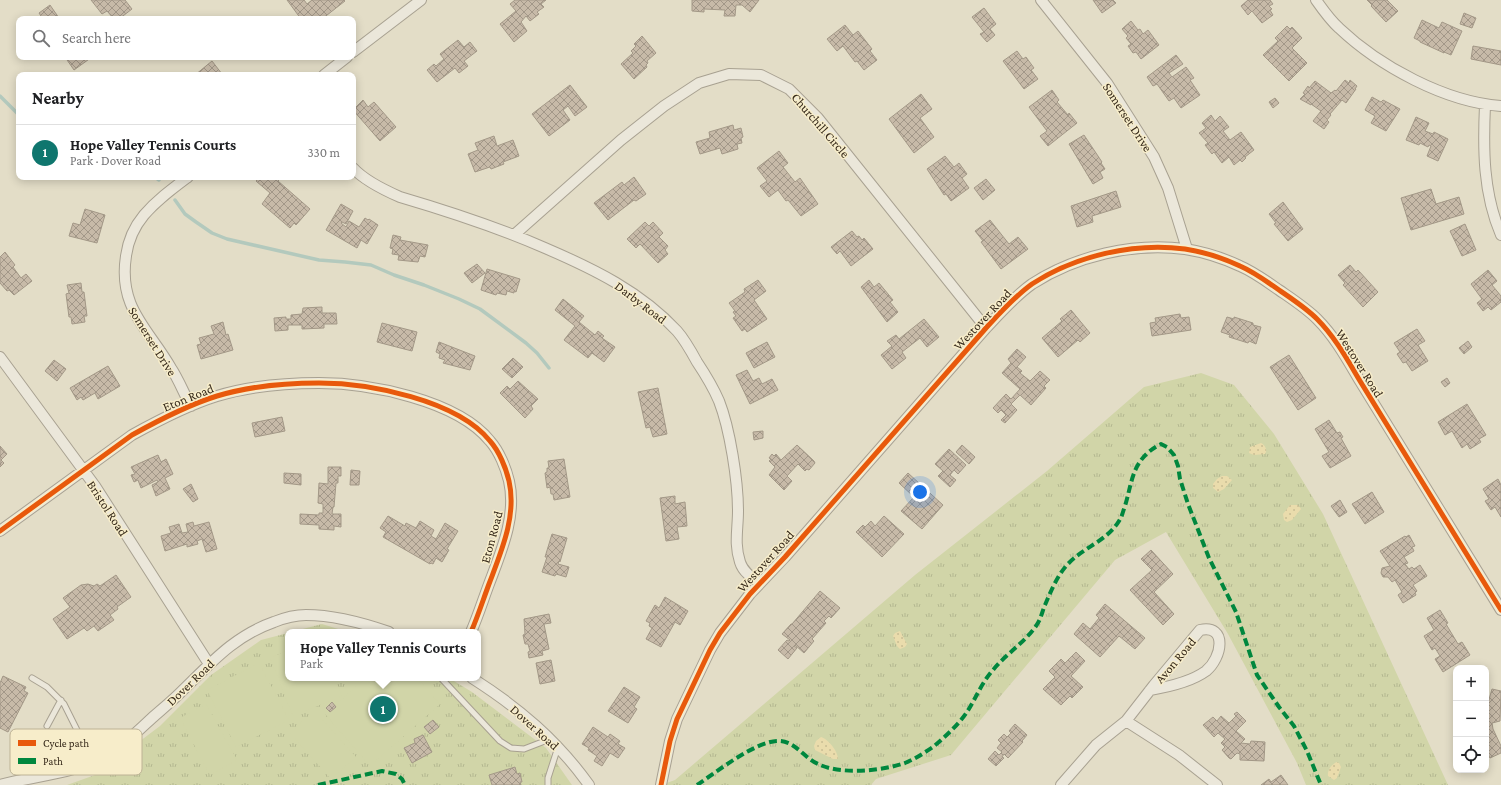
<!DOCTYPE html>
<html lang="en">
<head>
<meta charset="utf-8">
<style>
  body { margin:0; font-family:"Crimson Pro",serif; background:#f6f6f6; color:#202124 }
  .controls { position:absolute; right:12px; bottom:12px; display:grid; overflow:hidden; border-radius:8px; box-shadow:0 2px 10px #0003 }
  .controls button { width:36px; height:36px; display:grid; place-items:center; padding:0; border:0; border-bottom:1px solid #e0e0e0; background:#fff; color:#202124; font:20px sans-serif }
  .you { position:absolute; left:920px; top:492px; width:14px; height:14px; margin:-10px; border:3px solid #fff; border-radius:50%; background:#1a73e8; box-shadow:0 0 0 6px #1a73e833 }
  .badge { display:grid; place-items:center; width:26px; height:26px; border-radius:50%; background:#0f766e; color:#fff; font-size:13px; font-weight:700 }
  .pin { position:absolute; translate:-50% -50%; border:2px solid #fff; box-shadow:0 1px 4px #0006 }
  .popup { position:absolute; left:285px; top:629px; width:196px; height:52px; box-sizing:border-box; display:grid; place-content:center; border-radius:8px; background:#fff; filter:drop-shadow(0 1px 3px #0005); font-size:13px; white-space:nowrap; color:#757577 }
  .popup b { font-size:15px; color:#202124 }
  .popup::after { content:''; position:absolute; left:50%; top:100%; margin-left:-8px; border:8px solid transparent; border-top-color:#fff }
  .list { margin:0; padding:0; list-style:none }
  h2 { display:flex; justify-content:space-between; align-items:center; height:52px; margin:0; padding:0 16px; font-size:17px }
  h2 small { font-size:13px; font-weight:400; color:#757577 }
  .list li { display:grid; grid-template-columns:26px 1fr auto; gap:12px; align-items:center; box-sizing:border-box; height:56px; padding:0 16px; border-top:1px solid #e0e0e0 }
  .list b { display:block; font-size:15px; white-space:nowrap }
  .list p { margin:0; font-size:13px; white-space:nowrap; color:#757577 }
  .list em { font-size:13px; font-style:normal; color:#757577 }
  .icon { flex:none; width:22px; height:22px; fill:none; stroke:currentColor; stroke-width:2; stroke-linecap:round; stroke-linejoin:round }
  .map { position:relative; flex:none; width:1501px; height:785px; overflow:hidden }
  .search { position:absolute; background:#fff; box-shadow:0 2px 10px #0003; left:16px; top:16px; width:340px; height:44px; display:flex; align-items:center; gap:10px; box-sizing:border-box; padding:0 14px; border-radius:8px; color:#757577; font-size:15px }
  .panel { position:absolute; background:#fff; box-shadow:0 2px 10px #0003; left:16px; top:72px; width:340px; height:108px; border-radius:8px }
  .map>svg:first-child { display:block }
  .grass { fill:url(#grass-tufts) }
  .sand { fill:url(#sand-dots) }
  .park { fill:#d1d5a8 }
  .lines { fill:none; stroke-linecap:round; stroke-linejoin:round }
  .stream { stroke:#b3c9bd; stroke-width:3.5 }
  .building { fill:url(#building-cross-hatch); stroke:#a39887 }
  .service-casing { stroke:#a8a191; stroke-width:7 }
  .minor-casing { stroke:#a8a191; stroke-width:12 }
  .service { stroke:#ebe7da; stroke-width:5 }
  .minor { stroke:#ebe7da; stroke-width:10 }
  .quiet { stroke:#00873e; stroke-width:4; stroke-dasharray:8 4; stroke-linecap:butt }
  .cycleway-casing { stroke:#f7edca; stroke-width:8 }
  .cycleway { stroke:#e8590c; stroke-width:5 }
  .labels { text-anchor:middle; stroke-width:3; stroke-linejoin:round; paint-order:stroke }
  .street-label { font-size:13px; fill:#36291a; stroke:#f7edca }
  .key { fill:#f7edca; stroke:#bdb295; stroke-width:1 }
  .key-label { font-size:11px; fill:#36291a }
</style>
</head>
<body>
<div class="map">
<svg width="1501" height="785" viewBox="0 0 1501 785">
  <defs>
    <pattern id="grass-tufts" width="24" height="20" patternUnits="userSpaceOnUse"><rect width="24" height="20" fill="#d1d5a8"/><path d="M3 7l-1-3M5 7V3M7 7l1-3M15 17l-1-3M17 17v-4M19 17l1-3" fill="none" stroke="#b4b790"/></pattern>
    <pattern id="sand-dots" width="8" height="8" patternUnits="userSpaceOnUse"><rect width="8" height="8" fill="#eadcac"/><path d="M2 2h.1M6 6h.1" fill="none" stroke="#c9bd93" stroke-width="1.8" stroke-linecap="round"/></pattern>
    <pattern id="building-cross-hatch" width="8" height="8" patternUnits="userSpaceOnUse"><rect width="8" height="8" fill="#c7baa8"/><path d="M0 0l8 8M0 8l8-8" fill="none" stroke="#a29788"/></pattern>
  </defs>
  <rect width="100%" height="100%" fill="#e3ddc7"/>
  <path class="grass" d="M1201,373L1234,385L1274,434L1323,514L1448,785H1306L1297,763L1228,634L1166,532L1115,560L951,755L876,779L871,785H661L675,780L915,575L1047,471L1144,387Z
    M322,624L348,632H291Z
    M288,633V678H449L472,692L546,748L572,785H67L95,775L160,726L211,675L261,640Z"/>
  <path class="sand" d="M1261,443C1265,445 1268,450 1265,454L1254,455L1249,453L1250,447Z
    M1222,476H1227L1232,480L1224,489L1218,492L1213,488V484L1217,479Z
    M1290,505H1298L1301,509L1292,520L1287,522L1284,520L1283,514Z
    M900,631L907,644L905,647L900,649L897,646L893,636L895,633Z
    M821,737C828,739 838,751 838,759H833L815,750L814,746L816,741Z
    M1337,762L1339,763L1341,767L1337,778L1334,780L1328,776C1327,770 1332,764 1337,762Z"/>
  <path class="park" d="M288,650V678H335L342,696L293,716L270,658Z
    M259,663L289,720L236,747L207,690Z
    M366,678H417L440,704L370,766L325,714Z
    M206,704L237,760L210,775L180,718Z
    M307,717H320L356,757L331,779L290,733Z"/>
  <g class="lines">
    <path class="stream" d="M0,96L19,115
      M155,177L159,180
      M175,200L185,214L196,222L212,233L227,239L319,260L345,262L371,265L394,275L424,285L459,299L480,309L526,343L537,353L549,368"/>
  </g>
  <path class="building" d="M91,0H125L132,9L119,19H114L107,11L102,14Z
    M287,0H304L307,4L312,0H344L345,1L322,19H301Z
    M515,0H546L541,4L544,7L537,12L539,14L530,21L526,16L521,22L527,31L514,42L500,24L516,11L510,4Z
    M692,0H759L750,12L742,5H736L735,16H724L725,10L704,9V12L692,11Z
    M1093,0H1113L1116,3L1102,13Z
    M1248,0H1270L1273,4L1269,6L1272,9L1270,10L1273,15L1262,23L1252,11L1248,15L1241,6Z
    M1367,0H1387L1398,11L1386,22L1371,6L1372,5Z
    M50,5L59,18L43,19L39,13Z
    M984,8L996,24L990,29L995,35L987,42L980,34L984,32L972,17Z
    M1464,13L1476,18L1472,28L1460,24Z
    M1422,20L1439,28L1442,22L1462,31L1451,55L1444,52V53L1420,42V41L1414,38Z
    M1131,21L1138,30L1140,29L1143,34L1148,30L1159,45L1141,59L1136,52L1133,53L1128,46L1131,44L1126,38L1128,36L1122,29Z
    M845,25L853,35L858,31L872,49L870,51L877,60L864,70L857,61L855,62L843,46L837,51L827,39Z
    M1287,26L1290,29L1292,27L1302,38L1292,48L1307,63L1289,81L1263,55L1278,41L1275,38Z
    M642,36L656,53L647,61L648,63L646,65L647,67L634,79L621,64L633,53L631,51L636,46L634,44Z
    M458,40L464,47L470,42L477,51L464,61L468,66L459,73L455,68L437,82L427,70L434,64L436,66L444,59L440,54Z
    M1473,46L1501,51V65L1471,59Z
    M1017,51L1023,59L1026,57L1034,68L1031,70L1038,79L1024,89L1003,61Z
    M1176,55L1183,64L1169,73L1172,77L1186,67L1194,78L1190,80L1200,95L1181,108L1174,98L1169,101L1157,84L1153,86L1147,77Z
    M65,57H92L74,70Z
    M212,61L222,74L220,75H195Z
    M1345,80L1349,83L1350,80L1357,86L1355,89H1356L1346,103L1342,100L1330,114L1331,115L1327,120L1329,122L1324,129L1313,121L1321,111L1311,104V105L1300,99L1305,94L1303,93L1308,86L1309,88L1315,81L1331,93L1335,90L1336,91Z
    M570,85L587,107L575,116L568,106L563,110L570,120L549,136L532,114Z
    M1052,90L1059,100L1057,102L1068,115L1069,113L1077,123L1048,146L1040,136L1047,131L1029,107Z
    M921,94L932,109L920,118L934,137L914,153L889,119Z
    M1372,97L1381,102L1383,100L1400,109L1386,131L1371,123L1375,116L1365,110Z
    M1275,98L1279,103L1273,108L1269,102Z
    M363,100L368,107L374,102L396,127L380,141L353,110Z
    M1211,115L1215,121L1220,116L1229,127L1223,131L1230,140L1241,132L1254,150L1245,157L1246,158L1242,162L1240,160L1234,165L1229,157L1222,163L1214,152L1212,154L1205,145L1208,143L1199,133L1206,128L1202,123Z
    M1416,117L1429,123L1425,131L1433,134L1434,132L1448,139L1438,161L1427,156L1431,146L1429,145L1428,147L1420,143L1419,145L1406,140Z
    M733,125L734,130L741,128L743,137L741,138L742,143L737,144L738,149L722,154L720,148L700,154L696,142L710,138L709,132Z
    M1084,135L1102,162L1101,163L1105,169L1100,172L1103,178L1093,184L1069,144Z
    M494,136L497,146L513,140L519,156L503,162L504,164L491,169L490,167L475,172L468,154L478,150L475,143Z
    M779,151L788,163L783,167L795,182L800,178L818,204L801,216L788,200L786,201L778,190L769,197L760,186L767,181L757,168Z
    M945,156L954,167L959,163L967,174L962,178L969,188L951,201L946,194L944,195L927,169Z
    M260,177H277L280,179L278,181L310,209L296,225L294,223L290,228L262,204L270,193L256,181Z
    M634,177L646,194L636,201L634,200L608,220L594,203L622,182L624,185Z
    M986,179L995,190L983,200L974,188Z
    M1431,189L1436,204L1459,197L1464,214L1411,230L1401,198Z
    M1116,191L1121,207L1092,216L1093,222L1077,227L1071,206Z
    M1283,202L1303,229L1288,241L1274,224L1276,223L1269,214Z
    M341,204L353,211L346,224L342,222L341,223L346,227L349,221L359,227L365,218L368,220L369,219L378,225L367,244L361,240L357,248L326,230Z
    M85,209L105,215L97,243L69,236L73,223L80,225Z
    M990,220L1009,244L1018,237L1028,249L1001,269L981,242L983,241L975,231Z
    M645,222L649,226L653,222L663,233L659,237L668,246L665,250L668,254L658,263L640,244L636,248L627,239Z
    M1465,224L1476,250L1462,256L1450,231Z
    M852,231L857,237L859,236L862,240L864,238L873,249L851,266L840,251L837,254L831,247Z
    M393,235L401,237L400,240L428,245L425,257L420,256L418,262L398,260L399,255L392,254L393,249L390,248Z
    M5,252L15,265L13,267L21,278L26,274L32,281L14,295L9,290L7,291L0,283V257Z
    M477,264L485,273L472,283L464,273Z
    M1350,265L1356,272L1358,270L1378,292L1363,307L1343,285L1345,283L1338,275Z
    M487,269L520,279L516,292L514,291V293L507,291L506,295L497,293L496,295L481,290Z
    M1488,270L1497,281L1492,285L1501,296V302L1491,310L1488,307L1483,311L1477,303L1482,299L1471,284Z
    M758,280L766,291L754,300L767,319L747,332L745,329L742,331L733,318L736,316L733,312L735,311L729,303L745,292L744,289Z
    M869,280L874,287L879,283L893,300L890,302L898,312L887,322L861,287Z
    M81,283L82,292H84L87,316H84L85,322L72,324L71,317H69L66,294L69,293L67,285Z
    M563,299L584,316L579,322L595,335L598,331L604,336L602,338L615,347L604,362L592,353L588,358L564,340L575,326L555,310Z
    M322,307V313H336L337,324H324V328L302,329V325H288V330L275,331L274,318L286,317V319H291V315L302,314L303,308Z
    M1071,310L1090,333L1080,342L1078,340L1058,357L1042,338L1062,321L1060,319Z
    M1180,314L1181,318L1189,317L1191,330L1152,336L1150,323L1156,322L1155,318Z
    M1227,317L1234,319V317L1253,323V325L1261,327L1256,344L1249,341L1248,343L1229,337L1230,335L1221,332Z
    M924,319L939,337L927,347L920,338L902,352L906,358L892,369L881,355L892,346L887,341L896,335L899,339Z
    M223,322L226,335L228,334L233,350L201,359L197,345L201,344L199,338L214,334L211,326Z
    M382,323L417,332L412,351L377,342Z
    M1417,329L1425,341L1418,345L1428,361L1412,371L1406,362L1403,363L1397,354L1400,352L1394,343Z
    M1468,341L1472,347L1464,354L1459,348Z
    M439,342L475,356L470,370L443,363L445,360L439,358L440,354L436,352Z
    M767,342L775,357L754,368L746,353Z
    M1017,349L1026,357L1017,367L1022,371L1020,373L1030,381L1040,371L1050,380L1044,386L1046,388L1031,405L1020,395L1011,404L1017,410L1005,423L1001,420L1006,415L1001,410L998,413L993,408L1006,394L1011,399L1020,389L1002,373L1011,363L1008,359Z
    M1289,355L1316,398L1298,410L1270,367Z
    M513,358L523,367L512,378L502,369Z
    M54,360L66,369L57,381L45,371Z
    M108,366L120,386L98,399L95,393L83,400L81,397L77,400L70,388Z
    M747,370L753,381L759,378L762,384L772,379L778,390L750,404L736,375Z
    M1447,378L1450,383L1445,387L1441,382Z
    M518,381L538,399L531,406L533,409L525,418L500,393L507,386L510,389Z
    M658,388L667,434L653,437L650,427L646,428L638,392Z
    M1467,404L1486,435L1479,439L1481,442L1470,449L1467,444L1462,448L1452,431L1445,435L1438,422Z
    M282,417L285,431L255,437L252,423Z
    M1329,420L1337,433L1340,432L1343,437L1341,438L1351,456L1330,468L1322,456L1329,452L1315,429Z
    M763,431V438L754,440L753,432Z
    M797,445L814,461L815,463L809,470L807,469L805,471L798,464L787,476L792,481L784,490L769,475L775,467L769,461L771,459L769,458L772,454L774,456L776,454L781,460Z
    M962,445L975,457L969,464L956,452Z
    M0,446L7,454L1,460L4,463L0,467Z
    M949,449L966,465L958,474L954,470L950,475L956,480L950,487L938,476L943,471L935,464Z
    M158,455L161,462L166,459L173,474L165,478L170,489L156,496L152,485L158,482L157,480L141,488L138,480L134,482L131,475L135,474L131,467Z
    M564,459L570,497L554,500L553,494H551L550,487L547,488L545,473L547,472V468H549L548,461Z
    M328,467H341V476H338V483H336L334,507H333L332,514H341V527L334,526V530L319,529V525L300,524V514L319,515V513H323V504L318,503L319,483L328,484Z
    M351,470L360,471L359,485H350Z
    M284,473L301,474V485L284,483Z
    M908,473L943,505L922,529L901,511L914,497L899,483Z
    M1498,479L1501,485V517L1495,507L1491,510L1485,501L1489,499L1483,489Z
    M191,484L198,499L193,502L183,489Z
    M1372,492L1384,512L1365,524L1352,504Z
    M675,496V504L685,502L687,526L677,527L679,539L666,541L660,498Z
    M1340,500L1347,512L1339,517L1331,506Z
    M388,516L405,526L406,523L416,528L420,521L434,530L431,536L436,539L445,523L458,531L447,549L449,550L442,562L436,558L433,564L431,563L430,564L383,537L386,532L380,528Z
    M884,516L904,534L882,557L856,532L863,525L865,527L871,521L875,526Z
    M193,522L194,526L209,522L217,549L206,552L202,539L197,541L198,544L187,547V544L165,551L161,536L171,533L169,527L179,524L182,533L188,532L186,524Z
    M552,534L567,538L560,562L559,561L558,564L569,567L566,577L556,574L555,576L542,572L547,557H545Z
    M1409,535L1415,546L1412,547L1414,551L1404,557L1408,563L1405,564L1409,569L1412,567L1414,569L1420,565L1427,576L1413,585L1417,591L1415,593L1416,595L1403,603L1398,595L1402,592L1395,580L1392,582L1388,577H1383L1381,573L1382,568L1390,566L1380,551L1405,536L1406,537Z
    M1151,550L1173,574L1154,592L1174,614L1163,625L1130,590L1152,570L1141,559Z
    M116,575L131,597L117,607L118,609L110,615L114,620L98,631L94,626L87,631L84,628L67,639L53,619L70,607L63,598L81,585L88,584L94,586L97,584L100,586Z
    M820,591L840,608L831,618L829,616L824,621L826,623L812,639L814,641L804,653L795,645L794,646L797,648L788,659L778,650L787,640L789,641L790,640L782,634L791,624H792Z
    M665,597L688,611L680,625L675,622L661,647L646,639L652,628L649,626L650,623L646,621L655,605L659,608Z
    M1105,604L1145,638L1135,649L1119,636L1100,657L1074,634L1083,623L1090,629L1099,618L1096,615Z
    M1440,610L1448,623L1446,624L1458,644L1462,642L1470,655L1443,672L1435,659L1440,656L1435,648L1432,650L1424,636L1434,630L1427,618Z
    M549,614L551,623L544,624L549,649L542,651L543,655L529,658L528,652L530,651L528,644H525L523,635L525,634L524,619Z
    M1076,652L1085,661L1071,676L1083,687L1072,698L1070,696L1061,705L1043,689L1055,677L1049,671L1061,659L1065,663Z
    M551,660L555,681L540,684L536,663Z
    M3,676L26,687L24,691L28,693L8,732L0,728V683Z
    M624,687L640,697L634,707L637,709L628,723L608,711Z
    M1492,689L1501,691L1500,721L1492,723L1493,729L1501,746V753L1490,758L1486,751V710Z
    M332,702L336,707L330,712L326,708Z
    M1237,712L1246,721L1236,731L1245,739L1241,743L1250,744L1251,741L1265,742L1264,761L1240,760V754L1237,753L1231,759L1229,758L1222,750L1225,747L1221,743L1225,739L1218,733L1214,737L1203,725L1213,717L1217,721L1221,716L1229,723L1236,716L1234,714Z
    M433,720L439,727L430,734L424,727Z
    M1015,724L1027,735L1022,741L1023,742L1008,758L1004,754L1002,757L1004,758L996,766L988,759L995,751L999,755L1002,752L997,748L1001,743L998,740L1004,734L1007,737L1011,733L1009,731Z
    M593,727L608,737L610,734L620,741L618,744L625,748L618,758L610,753L602,766L594,761L597,756L588,750L589,748L582,744Z
    M423,735L432,752L412,763L404,748L415,743L414,739Z
    M515,767L517,774L520,773L522,782H520L521,785H492L489,775Z
    M1281,775L1288,785H1261L1269,779L1271,782Z"/>
  <g class="lines">
    <defs>
      <path id="service" d="M32,678L47,687L64,704L93,762
        M441,678L500,741L511,748L524,749L550,739
        M47,726L61,700
        M548,785V778L558,747"/>
      <path id="minor" d="M1041,0L1107,83L1154,157L1168,188L1187,249
        M1316,0C1323,10 1330,20 1339,28C1379,66 1445,102 1501,106
        M353,52L421,0
        M324,75L347,57
        M1485,105C1483,149 1483,193 1501,235
        M353,168C365,181 384,190 400,197C451,212 497,227 545,248C594,269 641,292 677,331C685,340 691,351 697,362C705,374 713,387 719,401C730,429 738,481 738,511C738,529 734,544 740,562C743,572 752,578 760,583
        M188,177C172,189 157,200 144,215C134,227 128,241 126,256C118,308 148,328 171,368C179,380 184,394 191,406
        M514,235L621,140L664,106L699,83L729,74L761,75L789,89L818,118L986,328
        M0,357L95,486L209,664
        M0,531L132,435C159,420 188,405 217,396C250,386 286,383 319,383C369,383 457,400 490,441C499,451 506,468 509,481C517,516 501,552 489,584C483,600 478,616 471,632
        M472,678C519,708 557,740 589,785
        M1126,721L1179,755L1217,785
        M0,785C34,776 78,773 108,755C124,745 138,731 152,718C161,710 172,701 181,692C211,663 234,636 274,622C284,618 295,615 306,615C334,615 363,623 389,632
        M661,785L670,741L677,719L710,650L720,633L750,594L785,557L986,328C1000,313 1015,296 1032,284C1075,256 1134,242 1185,249C1204,252 1223,258 1240,266C1254,272 1266,281 1279,290C1292,299 1306,308 1317,319C1335,337 1347,359 1360,381L1501,610
        M1061,785L1096,745L1126,721L1154,685L1200,630C1228,624 1222,658 1206,671C1191,682 1168,687 1150,690"/>
    </defs>
    <use href="#service" class="service-casing"/>
    <use href="#minor" class="minor-casing"/>
    <use href="#service" class="service"/>
    <use href="#minor" class="minor"/>
    <path class="quiet" d="M318,785L382,771L396,774L402,779L405,785
      M697,785C715,773 758,739 780,741C796,742 804,758 818,764C840,775 882,771 905,763C915,759 924,753 933,747C945,737 959,724 967,712C976,698 982,682 993,670C1006,654 1024,643 1036,626C1041,619 1042,612 1045,605C1051,591 1057,576 1067,565C1082,548 1107,541 1119,521C1122,517 1123,511 1125,506C1133,479 1132,459 1161,444L1167,447L1174,455L1178,466L1180,479L1188,504L1209,558L1236,612L1257,675L1279,707L1294,726L1307,751L1321,785"/>
    <defs>
      <path id="cycleway" d="M0,531L132,435C159,420 188,405 217,396C250,386 286,383 319,383C369,383 457,400 490,441C499,451 506,468 509,481C517,516 501,552 489,584C483,600 478,616 471,632
        M661,785L670,741L677,719L710,650L720,633L750,594L785,557L986,328C1000,313 1015,296 1032,284C1075,256 1134,242 1185,249C1204,252 1223,258 1240,266C1254,272 1266,281 1279,290C1292,299 1306,308 1317,319C1335,337 1347,359 1360,381L1501,610"/>
    </defs>
    <use href="#cycleway" class="cycleway-casing"/>
    <use href="#cycleway" class="cycleway"/>
  </g>
  <g class="labels">
    <g class="street-label">
      <text transform="translate(1128 117) rotate(57)" y="5">Somerset Drive</text>
      <text transform="translate(821 125) rotate(49)" y="5">Churchill Circle</text>
      <text transform="translate(641 302) rotate(37)" y="5">Darby Road</text>
      <text transform="translate(982 319) rotate(-47)" y="5">Westover Road</text>
      <text transform="translate(153 341) rotate(58)" y="5">Somerset Drive</text>
      <text transform="translate(1360 363) rotate(58)" y="5">Westover Road</text>
      <text transform="translate(188 397) rotate(-22)" y="5">Eton Road</text>
      <text transform="translate(108 508) rotate(57)" y="5">Bristol Road</text>
      <text transform="translate(491 537) rotate(-75)" y="5">Eton Road</text>
      <text transform="translate(765 561) rotate(-48)" y="5">Westover Road</text>
      <text transform="translate(1175 660) rotate(-50)" y="5">Avon Road</text>
      <text transform="translate(190 682) rotate(-44)" y="5">Dover Road</text>
      <text transform="translate(535 727) rotate(42)" y="5">Dover Road</text>
    </g>
  </g>
  <rect x="10" y="729" width="132" height="46" rx="6" class="key"/>
  <rect x="18" y="740" width="18" height="6" fill="#e8590c"/>
  <rect x="18" y="758" width="18" height="6" fill="#00873e"/>
  <g class="key-label">
    <text x="43" y="747">Cycle path</text>
    <text x="43" y="765">Path</text>
  </g>
</svg>
<div class="controls">
<button>+</button>
<button>−</button>
<button><svg class="icon" aria-label="locate" viewBox="0 0 24 24"><circle cx="12" cy="12" r="6"/><path d="M12 2v4M12 18v4M2 12h4M18 12h4"/></svg></button>
</div>
<div class="you"></div>
<div class="pin badge" style="left:383px;top:709px">1</div>
<div class="popup"><b>Hope Valley Tennis Courts</b>Park</div>
<div class="search"><svg class="icon" aria-label="search" viewBox="0 0 24 24"><circle cx="10" cy="10" r="6"/><path d="M15 15l6 6"/></svg>Search here</div>
<section class="panel">
<h2>Nearby<small></small></h2>
<ul class="list">
<li><span class="badge">1</span><div><b>Hope Valley Tennis Courts</b><p>Park · Dover Road</p></div><em>330 m</em></li>
</ul>
</section>
</div>
</body>
</html>
